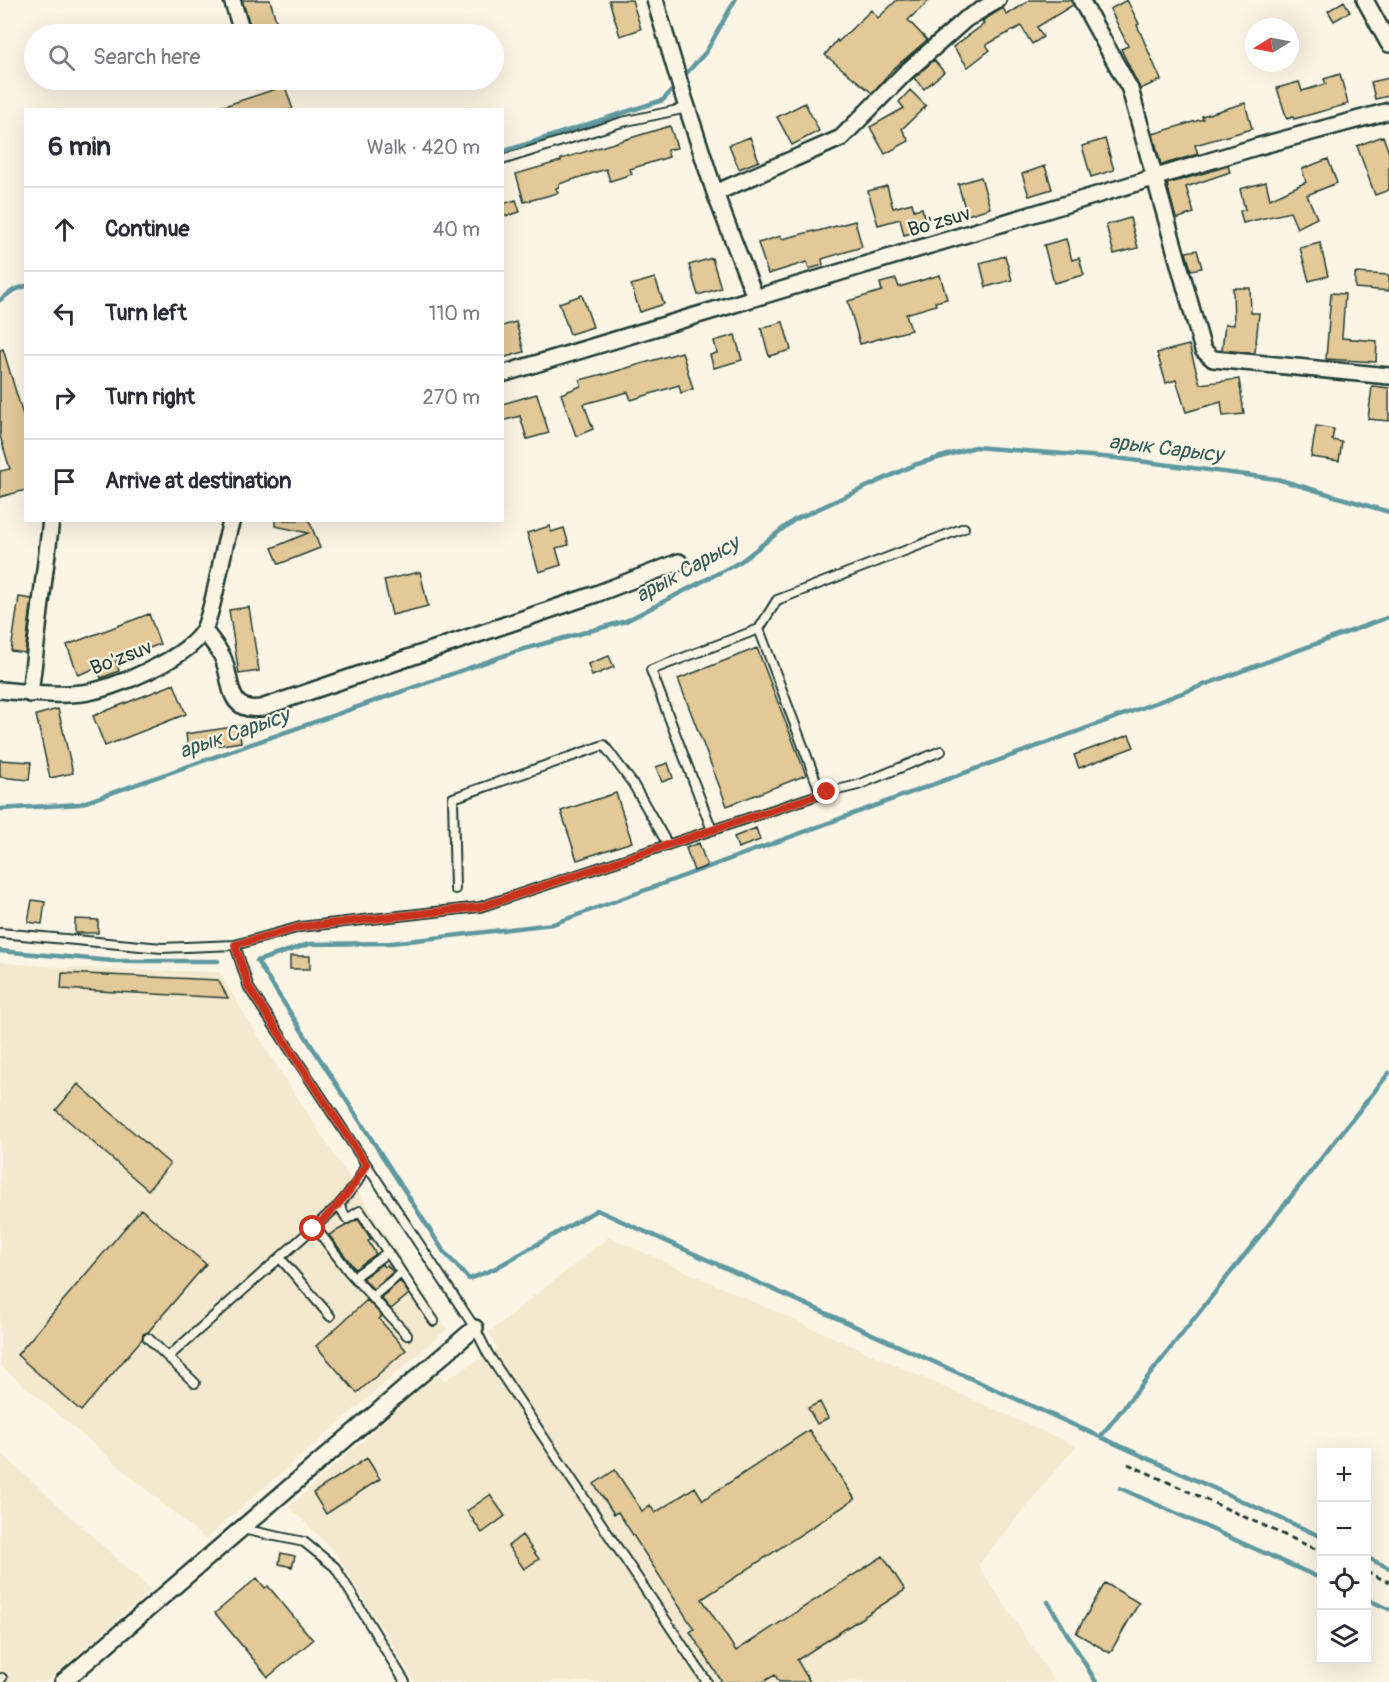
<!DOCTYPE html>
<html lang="en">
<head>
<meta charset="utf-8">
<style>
  body { margin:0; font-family:Pangolin,sans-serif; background:#f7f7f7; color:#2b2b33 }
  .controls { position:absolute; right:18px; bottom:18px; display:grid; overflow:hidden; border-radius:0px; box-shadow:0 6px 24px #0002 }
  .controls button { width:54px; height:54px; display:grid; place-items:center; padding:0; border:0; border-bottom:2px solid #e1e1e2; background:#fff; color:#2b2b33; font:30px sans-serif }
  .compass { position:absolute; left:1245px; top:18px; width:54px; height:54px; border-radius:50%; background:#fff; box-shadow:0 6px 24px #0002; rotate:260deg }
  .stop { position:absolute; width:18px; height:18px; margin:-14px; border:4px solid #c8321e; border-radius:50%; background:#fff }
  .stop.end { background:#c8321e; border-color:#fff; box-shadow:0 2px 6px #0008 }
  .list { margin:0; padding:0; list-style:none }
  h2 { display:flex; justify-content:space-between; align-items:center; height:78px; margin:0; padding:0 24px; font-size:26px }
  h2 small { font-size:20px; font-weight:400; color:#7c7c81 }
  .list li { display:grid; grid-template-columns:39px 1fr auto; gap:18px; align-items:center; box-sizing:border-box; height:84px; padding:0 24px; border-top:2px solid #e1e1e2 }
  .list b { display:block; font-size:22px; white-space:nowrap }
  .list em { font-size:20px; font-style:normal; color:#7c7c81 }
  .icon { flex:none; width:33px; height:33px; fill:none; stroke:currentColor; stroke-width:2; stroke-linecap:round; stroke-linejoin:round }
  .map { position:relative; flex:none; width:1389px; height:1682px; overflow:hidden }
  .search { position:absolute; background:#fff; box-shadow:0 6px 24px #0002; left:24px; top:24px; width:480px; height:66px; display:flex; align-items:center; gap:15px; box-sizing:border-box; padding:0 21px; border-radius:33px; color:#7c7c81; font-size:22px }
  .panel { position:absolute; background:#fff; box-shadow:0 6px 24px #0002; left:24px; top:108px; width:480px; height:414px; border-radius:0px }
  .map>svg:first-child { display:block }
  .built { fill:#f4e8ce }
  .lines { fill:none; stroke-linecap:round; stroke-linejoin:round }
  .stream { stroke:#5f99a0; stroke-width:4.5 }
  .building { fill:#e3c898; stroke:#1f3d34; stroke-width:1.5 }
  .service-casing { stroke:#1f3d34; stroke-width:12 }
  .minor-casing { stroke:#1f3d34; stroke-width:20 }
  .path { stroke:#1f3d34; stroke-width:3; stroke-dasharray:6 4.5; stroke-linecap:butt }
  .service { stroke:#fcf5e5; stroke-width:8 }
  .minor { stroke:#fcf5e5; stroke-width:15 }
  .route { stroke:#c8321e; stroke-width:8 }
  .labels { text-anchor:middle; stroke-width:4.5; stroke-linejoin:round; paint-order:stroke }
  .street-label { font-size:20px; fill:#1f3d34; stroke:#fcf5e5 }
  .water-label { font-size:21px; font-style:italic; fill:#345c58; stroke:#fcf5e5 }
</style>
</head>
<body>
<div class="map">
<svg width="1389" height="1682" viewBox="0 0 1389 1682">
  <rect width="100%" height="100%" fill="#fcf5e5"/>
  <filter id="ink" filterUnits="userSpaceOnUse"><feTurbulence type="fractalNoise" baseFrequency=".0167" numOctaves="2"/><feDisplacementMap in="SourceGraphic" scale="12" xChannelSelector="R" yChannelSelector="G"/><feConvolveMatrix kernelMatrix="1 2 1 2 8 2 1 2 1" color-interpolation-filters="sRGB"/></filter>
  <g filter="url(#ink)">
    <path class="built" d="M0,962L63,968L219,972L269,1054L447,1329L205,1539L0,1365Z
      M609,1237L1076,1446L978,1565L1055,1682H415L335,1552L289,1507L436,1374L445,1380L497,1349L489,1332Z
      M0,1452L151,1590L46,1682H0Z"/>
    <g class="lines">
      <path class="stream" d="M682,78L706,52L735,0
        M502,152L663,100L677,85
        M0,300L14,290L26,286
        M0,809L80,804L517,651L626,621L740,562L794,520L914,465L975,447L1116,458L1277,479L1389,512
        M0,951L113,961H218
        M1101,1436L1389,1073
        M1120,1488L1322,1579
        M1322,1537L597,1210L494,1269L469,1279L444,1252L257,961L309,944L391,943L553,924L1389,617
        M1366,1557L1389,1568
        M1366,1599L1389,1609
        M1048,1602L1096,1682"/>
    </g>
    <path class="building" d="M242,0H270L277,24L252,31Z
      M609,0H632L641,29L620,36Z
      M897,0H930L908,20L927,40L892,70L872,93L825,55L837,40L838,42L871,10L878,18Z
      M1030,0H1071L1073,5L1037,27L1043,37L1032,44L1021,26L986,45L990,50L968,67L953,47L984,24L982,21L1003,8L1007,15Z
      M1127,0L1139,24L1137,25L1161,80L1140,89L1121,49L1128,46L1110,9Z
      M1344,1L1350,12L1334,21L1328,11Z
      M934,60L944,72L924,89L914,78Z
      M1340,74L1348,104L1294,119L1293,117L1287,119L1277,88L1299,82L1302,91L1326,84L1324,79Z
      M1389,78V96L1375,99L1371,82Z
      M285,86L293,110H222L221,107Z
      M910,90L926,106L902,129L909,141L885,154L870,127L904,108L899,102Z
      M805,103L819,131L792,145L777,117Z
      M1245,103L1252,129L1195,145L1198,154L1161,165L1153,134L1203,119L1202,116Z
      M670,126L677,148L667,150L669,157L630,169L632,174L610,181L606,169L559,184V187L556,188L558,193L524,202L516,174L561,161V159Z
      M1383,136L1389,153V190L1375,195L1357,146Z
      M750,137L759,161L739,169L729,145Z
      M1105,139L1114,170L1091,177L1082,146Z
      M1328,159L1337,183L1307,195L1317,218L1297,228L1290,212L1243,223L1240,211L1245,210L1240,189L1266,182L1270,199L1306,182L1302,169Z
      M1045,166L1052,189L1029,196L1022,174Z
      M1228,166L1230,172L1186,187L1194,213L1176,219L1167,184Z
      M981,177L990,208L967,215L958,184Z
      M887,186L893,208L912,203L914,210L922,208L927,229L904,235L900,219L878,225L868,191Z
      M516,200L520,212L502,217V204Z
      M1130,218L1138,248L1114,254L1106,225Z
      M855,221L862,247L822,259L823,265L809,269L807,262L768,274L758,243L781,236L782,239L814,231V232Z
      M1066,239L1072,260L1079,258L1084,275L1054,283L1044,245Z
      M1320,243L1328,276L1309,281L1300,248Z
      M1197,250L1202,268L1191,270L1186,252Z
      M1005,256L1012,280L986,287L980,263Z
      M712,258L721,288L698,295L689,265Z
      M1355,273L1389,275V291L1355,288Z
      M940,275L947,299L935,302L936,305L906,314L911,330L860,344L848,301L882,291L880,283L896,279L899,287Z
      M655,278L664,304L640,312L631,285Z
      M1233,288H1250L1251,313H1259L1255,353L1222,350L1225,324L1234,325Z
      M1331,293L1345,294L1342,338L1377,341L1376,362L1326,359Z
      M582,295L593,327L570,334L559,303Z
      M516,322L524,352L502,358V326Z
      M783,322L791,350L769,356L761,328Z
      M735,335L742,360L714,368L710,355L717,353L714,341Z
      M1189,345L1200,384L1239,379L1244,414L1223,416L1221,402L1186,412L1176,380L1166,383L1157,353Z
      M3,349L26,425V490L0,497V471L10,469L0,436V350Z
      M682,352L693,389L681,393L679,385L631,400L628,392L584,404L593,429L576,436L561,394L581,386L580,380L603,374V375Z
      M1372,386L1389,388V421L1368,419Z
      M537,394L549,433L527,439L520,416L502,421V404Z
      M1316,426L1334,429L1332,440L1342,442L1339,461L1311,457Z
      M275,520H309L320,548L279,564L272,548L308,533L275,526Z
      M550,526L551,532L564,528L569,545L556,548L561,565L539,572L527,533Z
      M420,572L428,606L392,615L384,580Z
      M19,597L32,599L25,653L11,651Z
      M249,607L259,671L239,674L229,610Z
      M149,614L160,644L116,661L119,671L101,678L97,668L78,675L67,645Z
      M757,648L806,775L727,806L678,679Z
      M609,656L614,667L592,676L588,664Z
      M174,684L186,714L105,746L93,716Z
      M58,709L73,773L50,778L36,715Z
      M239,726L241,742L188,750L186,734Z
      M1129,735L1134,747L1079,768L1074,755Z
      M0,760L31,762L29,780L0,777Z
      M668,763L673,778L662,782L656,767Z
      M616,793L632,842L577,860L561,811Z
      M756,828L760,840L738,848L734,837Z
      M699,843L707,866L694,871L686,848Z
      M32,900L45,902L42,924L28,922Z
      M75,919L98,920V933H75Z
      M290,956H310V969H290Z
      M62,973L218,980L228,998L61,989Z
      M78,1084L170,1164L148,1190L56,1110Z
      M141,1209L206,1264L148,1332L143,1334L142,1339L81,1411L17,1355Z
      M358,1219L371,1239L368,1241L376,1254L355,1269L329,1235Z
      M382,1264L384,1267L387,1265L393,1272L373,1289L363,1278Z
      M400,1281L409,1294L391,1309L381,1298Z
      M367,1300L382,1316L379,1319L406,1350L357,1393L316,1346Z
      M820,1402L828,1418L817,1424L808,1408Z
      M809,1430L855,1499L702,1599L736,1651L883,1556L905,1590L797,1660L810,1682H779L775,1675L763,1682H722L690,1632L694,1629L618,1512L614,1514L594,1484L615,1470L642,1511L650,1505L655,1513L695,1487L703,1500Z
      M367,1458L380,1479L326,1514L313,1493Z
      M490,1495L505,1516L482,1533L467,1511Z
      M522,1535L539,1559L524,1569L508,1546Z
      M281,1553L295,1556L292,1567L279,1564Z
      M257,1578L265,1588L268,1586L313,1640L268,1677L215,1613Z
      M1105,1583L1139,1603L1110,1653L1076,1633Z"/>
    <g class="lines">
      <defs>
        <path id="service" d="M502,160L622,122L687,108
          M759,629L777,600L964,528
          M712,830L651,670L759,629L821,794
          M455,889L453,798L604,745L633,784L668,845
          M0,933L162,948L235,945L249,988L475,1328L488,1354L707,1682
          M235,945L300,927L480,907L821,794L858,785L941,751
          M339,1205L347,1219L360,1211L434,1321
          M315,1227L350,1273L407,1335
          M280,1258L330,1316
          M354,1277L388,1252
          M372,1297L401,1273
          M148,1338L195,1383
          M168,1357L339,1205L358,1181L366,1164
          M242,1529L304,1542L335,1567L405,1682
          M0,1680L2,1678"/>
        <path id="minor" d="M232,0L243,34
          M655,0L684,98L715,193L755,297
          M1081,0L1130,89L1203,350L1213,359L1389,376
          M1365,0L1389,44
          M715,193L841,138L905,73L966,19L998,0
          M502,374L1256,147L1389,111
          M204,630C210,639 219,649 223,658C233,682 226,713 261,708L596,594L679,562
          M0,690C28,693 54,696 82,693C112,690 194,656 205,627C218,593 220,555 232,520
          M30,694L51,520
          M63,1682L475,1328"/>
      </defs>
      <use href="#service" class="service-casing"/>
      <use href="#minor" class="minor-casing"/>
      <path class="path" d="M1128,1464L1322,1552
        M1366,1572L1389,1582"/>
      <use href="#service" class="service"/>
      <use href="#minor" class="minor"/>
    </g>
  </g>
  <g class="lines" filter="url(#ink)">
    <path class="route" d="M313,1229C335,1210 353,1190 366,1164L249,988L235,945L300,927L480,907L827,792"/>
  </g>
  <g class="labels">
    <g class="street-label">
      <text transform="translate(939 221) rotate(-16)" y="7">Bo'zsuv</text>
      <text transform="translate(121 657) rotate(-21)" y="7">Bo'zsuv</text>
    </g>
    <g class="water-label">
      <text transform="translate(1166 448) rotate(7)" y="7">арык Сарысу</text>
      <text transform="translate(687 569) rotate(-29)" y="7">арык Сарысу</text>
      <text transform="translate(234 733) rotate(-19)" y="7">арык Сарысу</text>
    </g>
  </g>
</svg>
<div class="controls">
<button>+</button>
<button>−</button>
<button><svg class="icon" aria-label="locate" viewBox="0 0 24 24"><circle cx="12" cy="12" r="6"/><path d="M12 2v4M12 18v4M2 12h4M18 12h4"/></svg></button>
<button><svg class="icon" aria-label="layers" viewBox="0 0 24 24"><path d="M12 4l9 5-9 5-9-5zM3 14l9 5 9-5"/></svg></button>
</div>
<svg class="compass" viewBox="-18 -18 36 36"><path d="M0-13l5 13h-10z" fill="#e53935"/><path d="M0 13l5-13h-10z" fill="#7c7c81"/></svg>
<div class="stop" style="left:313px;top:1229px"></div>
<div class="stop end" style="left:827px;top:792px"></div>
<div class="search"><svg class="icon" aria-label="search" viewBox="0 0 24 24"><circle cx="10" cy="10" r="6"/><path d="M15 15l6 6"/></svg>Search here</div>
<section class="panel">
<h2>6 min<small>Walk · 420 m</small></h2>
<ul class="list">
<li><svg class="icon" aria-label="ahead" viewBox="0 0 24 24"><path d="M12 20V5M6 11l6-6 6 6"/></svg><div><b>Continue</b></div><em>40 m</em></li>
<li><svg class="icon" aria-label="left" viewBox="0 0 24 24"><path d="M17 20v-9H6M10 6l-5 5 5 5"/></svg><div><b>Turn left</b></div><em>110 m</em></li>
<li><svg class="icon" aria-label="right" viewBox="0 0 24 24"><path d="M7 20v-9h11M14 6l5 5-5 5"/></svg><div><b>Turn right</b></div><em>270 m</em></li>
<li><svg class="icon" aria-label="arrive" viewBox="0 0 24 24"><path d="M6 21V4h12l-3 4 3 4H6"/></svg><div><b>Arrive at destination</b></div></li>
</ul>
</section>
</div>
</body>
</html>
